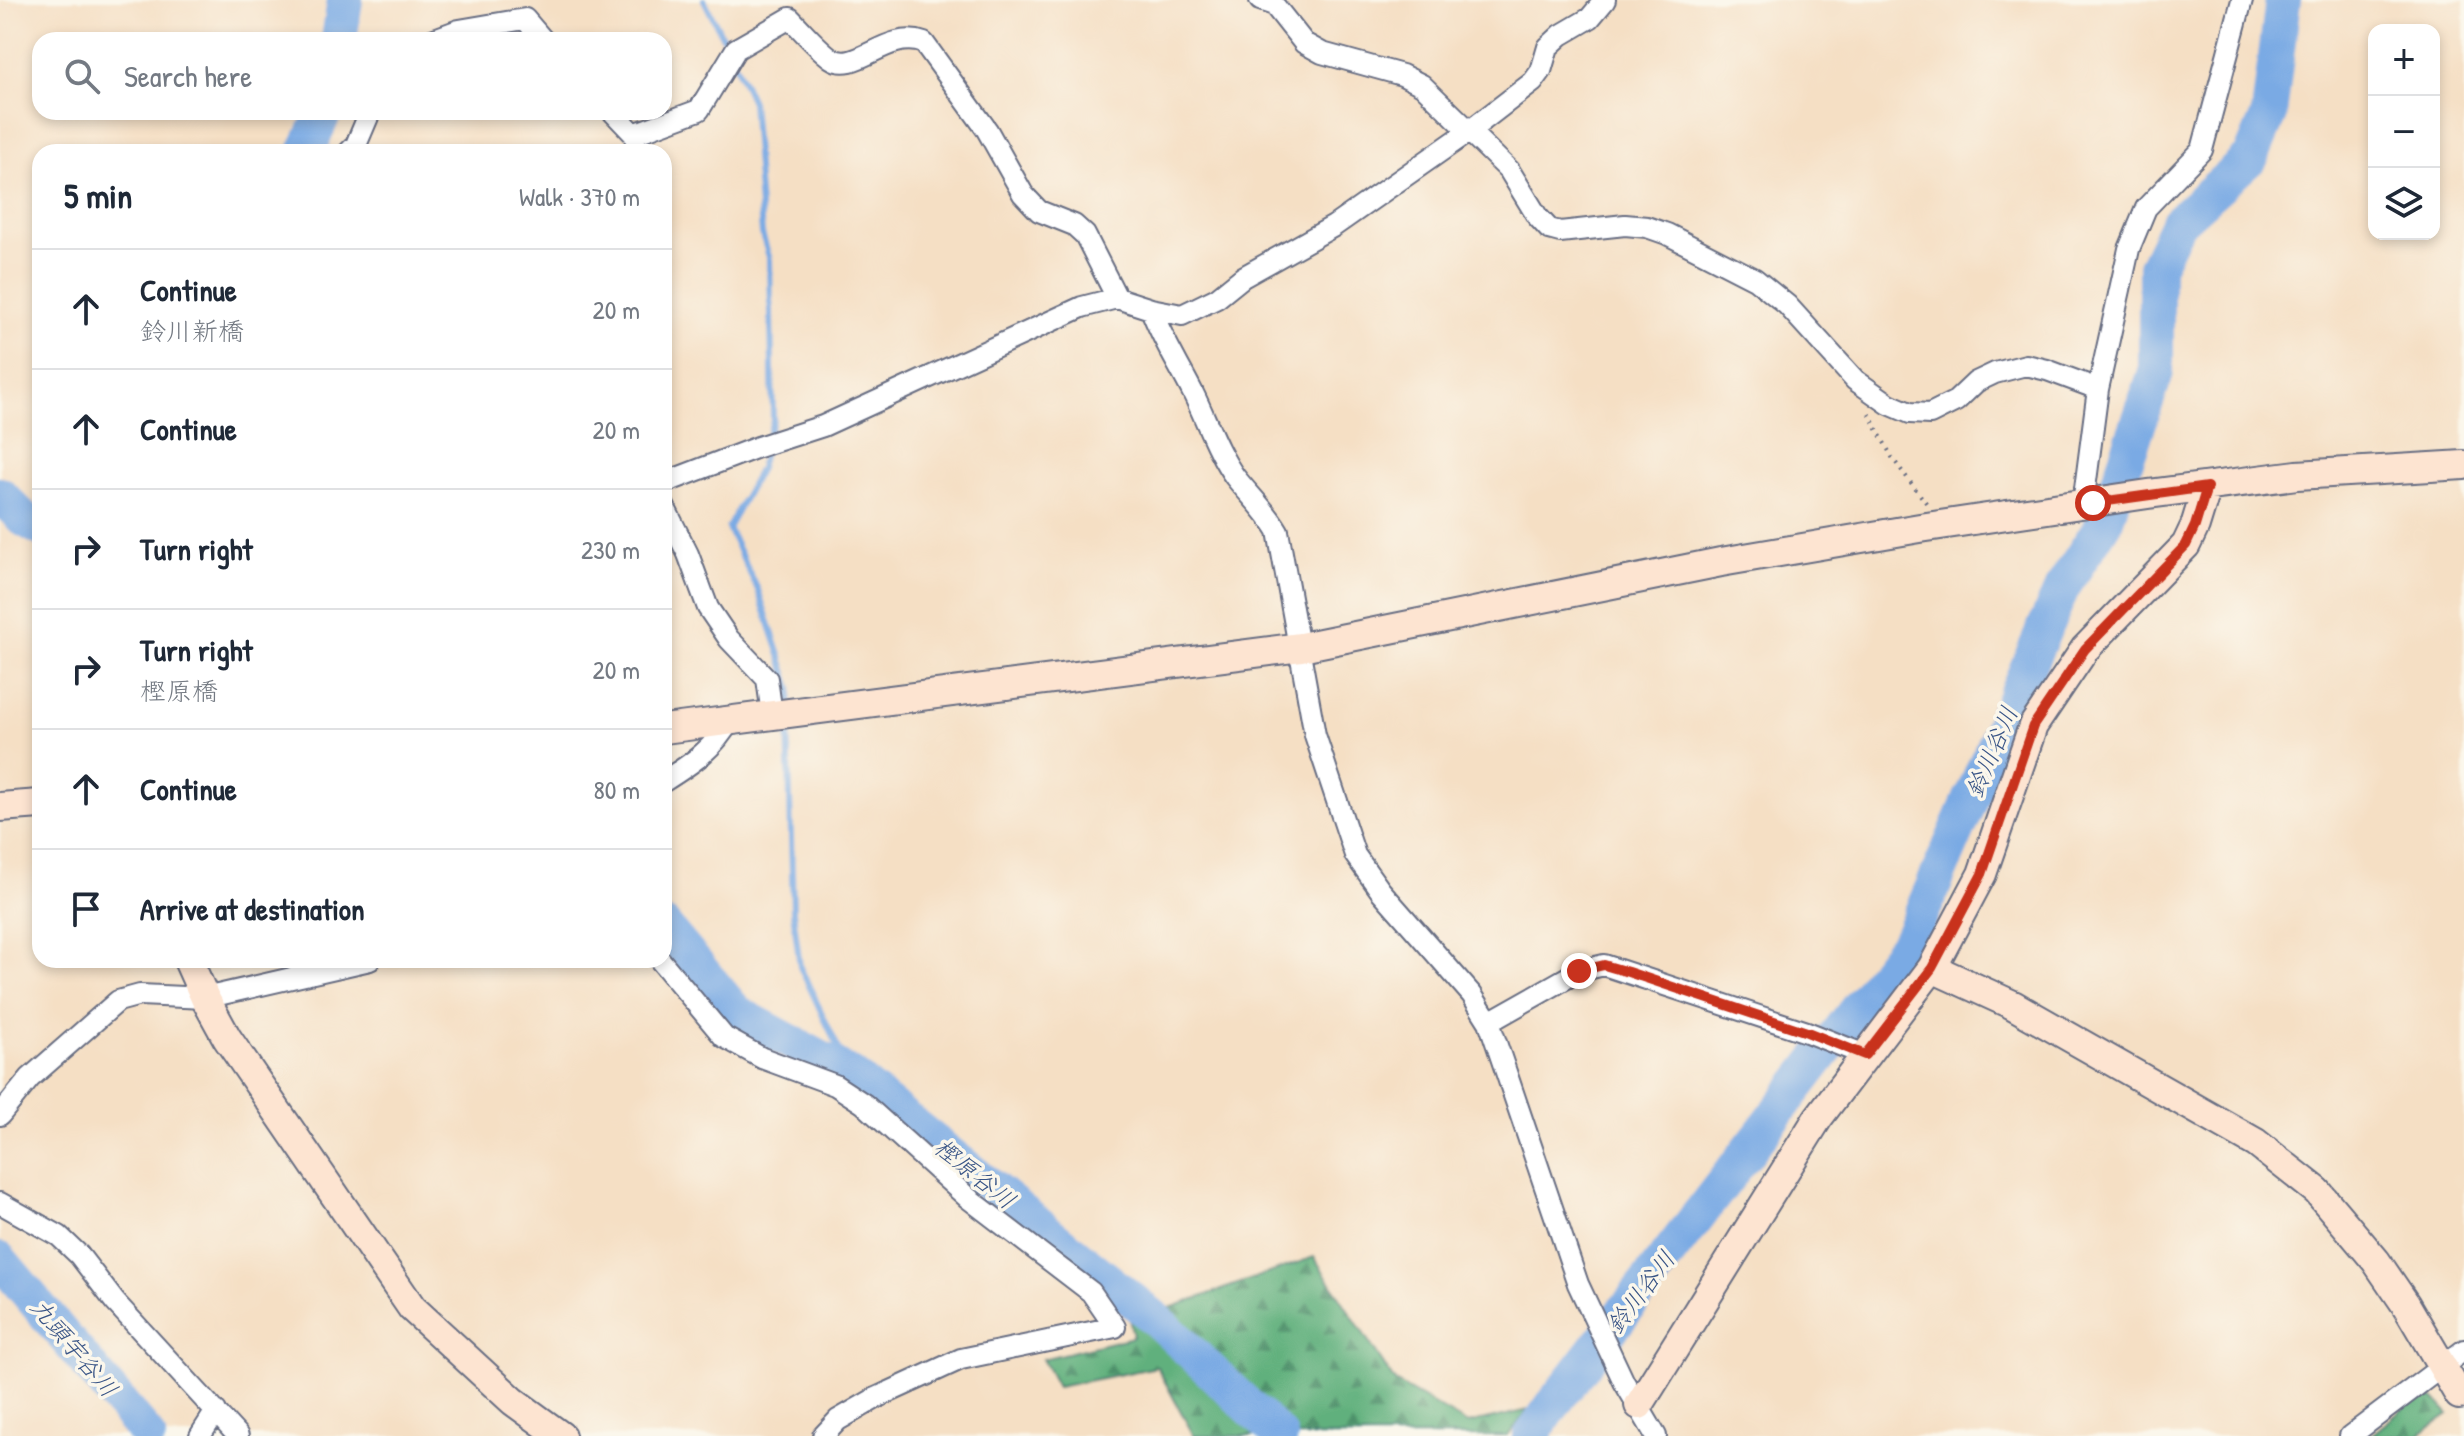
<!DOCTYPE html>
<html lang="en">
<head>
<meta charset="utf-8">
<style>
  body { margin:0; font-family:"Patrick Hand","Klee One",sans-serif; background:#f6f6f7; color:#1f2937 }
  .controls { position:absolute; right:24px; top:24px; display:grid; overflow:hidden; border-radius:16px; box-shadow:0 4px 12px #0003 }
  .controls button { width:72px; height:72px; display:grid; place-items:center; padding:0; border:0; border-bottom:2px solid #e0e1e3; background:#fff; color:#1f2937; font:40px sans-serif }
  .stop { position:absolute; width:24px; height:24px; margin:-18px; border:6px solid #c8321e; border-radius:50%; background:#fff }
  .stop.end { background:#c8321e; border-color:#fff; box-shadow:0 2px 8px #0008 }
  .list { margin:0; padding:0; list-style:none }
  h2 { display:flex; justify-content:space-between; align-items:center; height:104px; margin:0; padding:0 32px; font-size:34px }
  h2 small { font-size:26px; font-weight:400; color:#747a83 }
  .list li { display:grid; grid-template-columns:52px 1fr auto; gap:24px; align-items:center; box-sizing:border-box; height:120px; padding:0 32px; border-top:2px solid #e0e1e3 }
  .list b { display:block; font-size:30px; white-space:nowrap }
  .list p { margin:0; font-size:26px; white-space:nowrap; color:#747a83 }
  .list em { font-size:26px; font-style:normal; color:#747a83 }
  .icon { flex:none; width:44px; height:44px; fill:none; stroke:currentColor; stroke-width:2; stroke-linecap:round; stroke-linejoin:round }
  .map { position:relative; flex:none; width:2464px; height:1436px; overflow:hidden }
  .search { position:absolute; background:#fff; box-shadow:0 4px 12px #0003; left:32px; top:32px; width:640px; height:88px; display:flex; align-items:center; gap:20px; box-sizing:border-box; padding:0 28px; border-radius:24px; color:#747a83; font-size:30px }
  .panel { position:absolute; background:#fff; box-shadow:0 4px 12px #0003; left:32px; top:144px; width:640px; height:824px; border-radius:24px }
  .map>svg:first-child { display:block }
  .forest { fill:url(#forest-firs); stroke:#3e706e; stroke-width:2 }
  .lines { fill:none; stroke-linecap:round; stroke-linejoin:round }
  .stream { stroke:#7aaae4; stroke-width:6 }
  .river { stroke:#7aaae4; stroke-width:36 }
  .street-casing { stroke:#676d82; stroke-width:24 }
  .secondary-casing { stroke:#676d82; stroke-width:32 }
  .path { stroke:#676d82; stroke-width:4; stroke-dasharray:2 6; stroke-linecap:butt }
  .street { stroke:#fff; stroke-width:20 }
  .secondary { stroke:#fde4d1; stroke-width:28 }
  .route { stroke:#c8321e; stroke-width:10 }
  .labels { text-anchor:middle; stroke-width:7; stroke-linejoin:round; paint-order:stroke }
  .water-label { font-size:24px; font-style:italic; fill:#385486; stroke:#fbf7ec }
</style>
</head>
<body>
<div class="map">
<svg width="2464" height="1436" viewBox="0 0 2464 1436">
  <defs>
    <pattern id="forest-firs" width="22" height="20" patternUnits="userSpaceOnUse" patternTransform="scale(2)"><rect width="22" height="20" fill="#60b07d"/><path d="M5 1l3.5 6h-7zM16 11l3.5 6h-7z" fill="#4e906a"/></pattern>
  </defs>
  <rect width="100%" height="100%" fill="#fbf7ec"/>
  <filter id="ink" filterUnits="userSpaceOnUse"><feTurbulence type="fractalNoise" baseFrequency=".0125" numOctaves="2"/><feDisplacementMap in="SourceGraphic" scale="16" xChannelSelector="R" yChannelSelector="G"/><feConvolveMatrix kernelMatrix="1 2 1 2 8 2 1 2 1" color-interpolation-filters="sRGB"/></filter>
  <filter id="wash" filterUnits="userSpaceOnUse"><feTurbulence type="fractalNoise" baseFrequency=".006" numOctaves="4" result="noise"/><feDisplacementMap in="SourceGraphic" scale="32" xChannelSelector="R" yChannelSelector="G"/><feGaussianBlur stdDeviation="1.8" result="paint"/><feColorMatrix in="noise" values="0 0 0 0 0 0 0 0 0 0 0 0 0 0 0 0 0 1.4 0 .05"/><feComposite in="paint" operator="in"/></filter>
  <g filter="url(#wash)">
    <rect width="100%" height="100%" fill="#f5dfc4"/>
    <path class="forest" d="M1314,1257L1395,1382L1468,1424L1528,1410L1508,1436H1194L1157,1367L1057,1387L1042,1359L1133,1337L1130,1322Z
      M2434,1398L2449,1414L2418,1436H2370L2414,1400Z"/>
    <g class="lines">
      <path class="stream" d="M704,0L730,52
        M734,62L752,102L762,234L770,260L773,420L767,441
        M764,452L760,468L728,528L758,590L791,688L790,703
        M788,722L793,912L800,967L851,1075"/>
      <path class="river" d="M339,40L345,0
        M306,152L324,112
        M0,495L24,519L40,528
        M664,926L737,1013L851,1075L1156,1319L1280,1436
        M0,1260L148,1436
        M1531,1436L1557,1399L1910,940L2062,588L2106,519L2156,372V267L2177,223L2251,157L2269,114L2283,0"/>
    </g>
  </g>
  <g filter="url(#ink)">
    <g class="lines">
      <defs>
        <path id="street" d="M1260,0L1274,5L1304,43L1322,53L1402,75L1422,85L1509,170L1537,216L1549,229L1560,232L1625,225L1647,227L1667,234L1755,279L1787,305L1855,380L1889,404L1910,413L1930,414L1956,401L1976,382L1995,373L2026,365L2047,370L2098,389
          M790,18C803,31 816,47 831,58C856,75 886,29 924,43L987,130L1023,194L1039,211L1074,225L1085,235L1117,298
          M432,40L459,30L525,19L543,40
          M613,112L634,134L639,152
          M634,134L699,110L736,49L790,18
          M349,152L356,145L370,112
          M1151,309C1162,339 1179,365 1193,393C1207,421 1217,452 1235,477C1249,495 1266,510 1278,531L1315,735L1355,855L1380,890L1472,995L1489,1022L1578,1284L1624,1382L1656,1436
          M664,483L758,447L823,426L1082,307L1117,298L1151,309L1182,315L1217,298L1243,277L1334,226L1468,132L1533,82L1541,71L1548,47L1561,35L1590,18L1605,0
          M2083,504L2098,389L2129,249L2146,208L2202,150L2242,0
          M664,506L688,554L708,608L729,639L767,679L772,714
          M664,781C691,764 714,749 730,720
          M660,960L724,1037L762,1058L835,1085L864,1104L968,1198L1091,1292L1115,1327L961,1359L876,1398L838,1420L823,1436
          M1489,1022L1579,971L1604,965L1807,1032L1865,1055
          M0,1115L30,1078L118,1001L140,995L205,998L370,960
          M0,1203L59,1236L79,1255L115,1302L238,1436
          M200,1436L216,1411
          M2350,1436L2464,1350"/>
        <path id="secondary" d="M664,729L1301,647L1721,562L1920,528L2148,494L2297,475L2464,465
          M0,807L40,804
          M188,960L205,998L227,1038L412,1308L513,1401L561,1436
          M1932,968L2013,1005L2256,1143L2317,1191L2376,1261L2406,1305L2459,1395
          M1639,1405L1818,1118L1932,968L1982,874L2033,726L2085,649L2186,545L2195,526L2207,487"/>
      </defs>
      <use href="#street" class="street-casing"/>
      <use href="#secondary" class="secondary-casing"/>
      <path class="path" d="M1869,414L1893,459L1927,504"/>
      <use href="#street" class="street"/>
      <use href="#secondary" class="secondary"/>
    </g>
  </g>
  <g class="lines" filter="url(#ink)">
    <path class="route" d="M1579,971L1604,965L1628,972L1807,1032L1865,1055L1932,968L1982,874L2033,726L2085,649L2186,545L2195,526L2207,487L2093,503"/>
  </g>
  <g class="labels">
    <g class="water-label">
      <text transform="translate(1992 752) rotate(-67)" y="8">鈴川谷川</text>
      <text transform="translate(975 1174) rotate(39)" y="8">樫原谷川</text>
      <text transform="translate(1641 1292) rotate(-53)" y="8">鈴川谷川</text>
      <text transform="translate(74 1348) rotate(50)" y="8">九頭宇谷川</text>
    </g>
  </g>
</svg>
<div class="controls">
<button>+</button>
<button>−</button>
<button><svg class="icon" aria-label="layers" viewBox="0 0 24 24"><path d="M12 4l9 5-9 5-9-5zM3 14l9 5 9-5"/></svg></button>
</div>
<div class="stop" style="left:2093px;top:503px"></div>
<div class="stop end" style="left:1579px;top:971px"></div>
<div class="search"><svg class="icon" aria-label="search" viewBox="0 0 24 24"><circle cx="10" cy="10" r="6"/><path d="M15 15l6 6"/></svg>Search here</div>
<section class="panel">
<h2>5 min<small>Walk · 370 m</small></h2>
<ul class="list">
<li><svg class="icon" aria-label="ahead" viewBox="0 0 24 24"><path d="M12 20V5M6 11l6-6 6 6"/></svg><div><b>Continue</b><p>鈴川新橋</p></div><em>20 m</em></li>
<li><svg class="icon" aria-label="ahead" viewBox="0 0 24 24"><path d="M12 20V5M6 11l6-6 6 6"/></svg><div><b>Continue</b></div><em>20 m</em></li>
<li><svg class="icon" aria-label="right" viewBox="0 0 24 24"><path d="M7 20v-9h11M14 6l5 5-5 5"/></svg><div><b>Turn right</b></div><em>230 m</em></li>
<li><svg class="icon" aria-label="right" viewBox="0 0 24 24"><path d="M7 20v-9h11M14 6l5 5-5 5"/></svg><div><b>Turn right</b><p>樫原橋</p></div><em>20 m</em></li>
<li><svg class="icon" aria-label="ahead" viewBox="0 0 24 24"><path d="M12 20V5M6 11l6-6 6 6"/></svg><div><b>Continue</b></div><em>80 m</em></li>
<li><svg class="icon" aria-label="arrive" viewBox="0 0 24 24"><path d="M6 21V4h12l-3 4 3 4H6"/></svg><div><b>Arrive at destination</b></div></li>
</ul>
</section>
</div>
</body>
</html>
